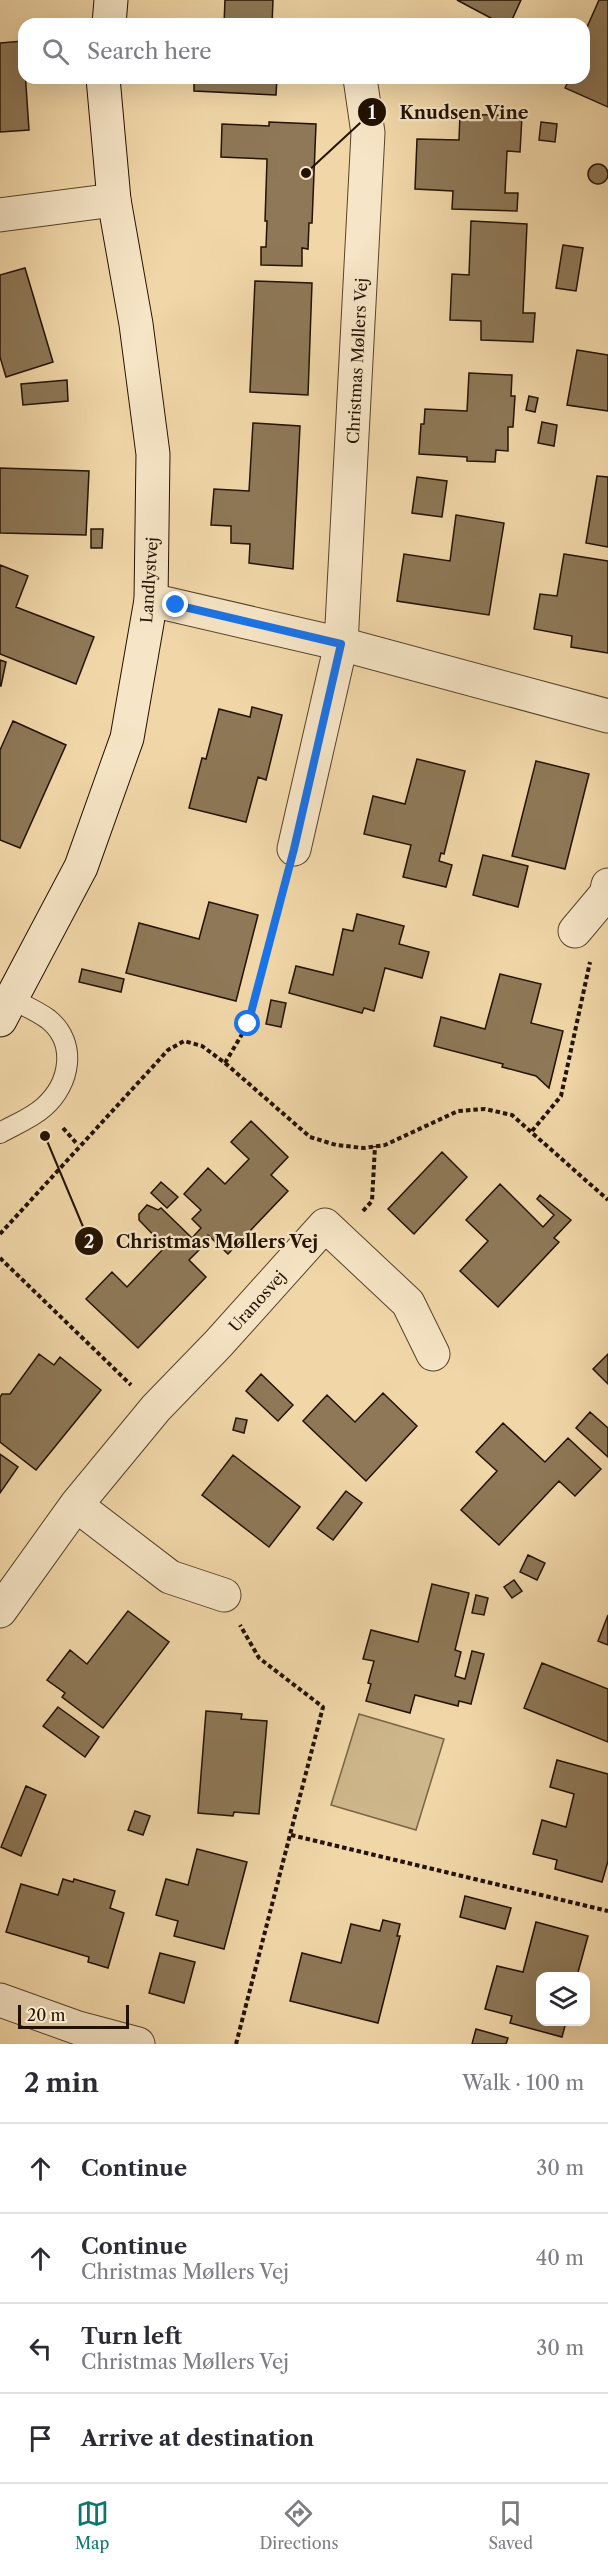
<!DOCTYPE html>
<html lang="en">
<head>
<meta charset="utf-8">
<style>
  body { margin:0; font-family:"Libre Caslon Text",serif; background:#f7f7f7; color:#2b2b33 }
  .controls { position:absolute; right:18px; bottom:18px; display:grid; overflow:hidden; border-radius:12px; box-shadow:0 6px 24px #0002 }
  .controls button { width:54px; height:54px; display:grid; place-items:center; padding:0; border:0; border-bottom:2px solid #e1e1e2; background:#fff; color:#2b2b33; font:30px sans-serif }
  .scale { position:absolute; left:18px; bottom:15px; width:111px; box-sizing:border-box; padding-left:6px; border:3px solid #231200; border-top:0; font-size:16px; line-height:21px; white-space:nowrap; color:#231200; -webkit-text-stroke:4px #f6e5c6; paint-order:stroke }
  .stop { position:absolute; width:18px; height:18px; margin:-14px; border:4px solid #1a73e8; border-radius:50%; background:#fff }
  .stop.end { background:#1a73e8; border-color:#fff; box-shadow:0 2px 6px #0008 }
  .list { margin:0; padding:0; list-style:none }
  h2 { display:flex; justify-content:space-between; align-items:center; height:78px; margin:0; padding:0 24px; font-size:26px }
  h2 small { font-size:20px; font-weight:400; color:#7c7c81 }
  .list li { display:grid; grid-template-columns:39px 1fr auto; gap:18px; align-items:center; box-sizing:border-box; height:90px; padding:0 24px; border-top:2px solid #e1e1e2 }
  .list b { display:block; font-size:22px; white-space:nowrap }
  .list p { margin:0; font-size:20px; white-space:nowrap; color:#7c7c81 }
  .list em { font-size:20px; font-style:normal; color:#7c7c81 }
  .icon { flex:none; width:33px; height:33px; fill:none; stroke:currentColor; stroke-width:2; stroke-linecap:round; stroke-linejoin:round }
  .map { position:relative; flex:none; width:608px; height:2044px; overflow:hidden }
  .search { position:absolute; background:#fff; box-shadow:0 6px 24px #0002; left:18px; right:18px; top:18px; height:66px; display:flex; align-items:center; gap:15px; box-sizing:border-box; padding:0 21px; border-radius:18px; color:#7c7c81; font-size:22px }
  .sheet { height:438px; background:#fff }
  nav { display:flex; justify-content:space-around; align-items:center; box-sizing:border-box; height:84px; border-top:2px solid #e1e1e2; background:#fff; font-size:16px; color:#7c7c81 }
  nav a { display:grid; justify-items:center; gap:3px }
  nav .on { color:#0f766e }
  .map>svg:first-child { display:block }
  .green { fill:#ceb68b; stroke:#786446; stroke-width:1.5 }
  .building { fill:#8e7857; stroke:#231200; stroke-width:1.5 }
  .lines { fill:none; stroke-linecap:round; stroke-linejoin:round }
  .lane-casing { stroke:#56432a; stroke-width:22 }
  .street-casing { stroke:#56432a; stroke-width:35 }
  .secondary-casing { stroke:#231200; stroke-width:35 }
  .path { stroke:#231200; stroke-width:4; stroke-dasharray:4.5 3; stroke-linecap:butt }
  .lane { stroke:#f6e5c6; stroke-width:20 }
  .street { stroke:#f6e5c6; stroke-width:33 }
  .secondary { stroke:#f6e5c6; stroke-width:33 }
  .route { stroke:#1a73e8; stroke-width:8 }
  .labels { text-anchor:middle; stroke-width:4.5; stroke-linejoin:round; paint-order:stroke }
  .street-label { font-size:16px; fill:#231200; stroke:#f6e5c6 }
  .leader { fill:none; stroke:#231200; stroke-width:2 }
  .callout-dot { fill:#231200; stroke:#f6e5c6; stroke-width:2 }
  .mark-label { font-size:18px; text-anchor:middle; font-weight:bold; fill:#fff }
  .callout-label { font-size:18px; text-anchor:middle; font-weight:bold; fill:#231200; stroke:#f6e5c6; stroke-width:4.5; stroke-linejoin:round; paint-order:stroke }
</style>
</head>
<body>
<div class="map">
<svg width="608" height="2044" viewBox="0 0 608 2044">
  <rect width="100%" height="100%" fill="#f1d7a8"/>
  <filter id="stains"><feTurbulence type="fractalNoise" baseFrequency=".00333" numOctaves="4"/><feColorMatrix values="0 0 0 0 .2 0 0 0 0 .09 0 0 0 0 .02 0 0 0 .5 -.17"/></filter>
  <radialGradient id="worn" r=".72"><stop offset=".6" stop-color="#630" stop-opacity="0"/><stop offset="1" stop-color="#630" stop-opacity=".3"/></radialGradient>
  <path class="green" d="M359,1714L444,1739L416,1830L331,1805Z"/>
  <path class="building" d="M225,0H273L272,24H224Z
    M457,0H521L510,24H502Z
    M599,0H608V107L565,88L570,78H584V34Z
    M23,41L29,130L0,132V43Z
    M194,78H277L276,95L194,91Z
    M460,114L522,116L520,152L507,151L505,193H518L517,211L452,209L453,191L415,189L417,139L459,140Z
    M269,122L316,124L312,223H309L308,249L302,248V266L261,265V247H266L267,221H265L267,159L221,157L222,124L269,126Z
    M541,122L557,124L555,142L539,140Z
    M588 174a10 10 0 1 1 20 0a10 10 0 1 1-20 0Z
    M471,221L527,224L523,313H535L533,342L481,340V321L450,320L452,274L469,275Z
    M563,245L583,248L576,291L556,288Z
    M25,268L53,362L6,377L0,357V275Z
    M255,281L312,283L308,395L250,392Z
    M577,350L608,355V411L567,405Z
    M469,373L512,375L511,396H515L513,427H508V451L496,450L495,462L467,461V457L419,454L421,424H424L425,409L467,411Z
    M67,380L68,401L23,405L21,384Z
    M529,396L538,398L535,412L526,410Z
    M542,422L557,425L554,446L538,443Z
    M253,423L300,426L293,569L249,563L250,544L231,543V526L211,525L214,489L249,491Z
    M0,468L89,471L86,535L0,533Z
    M597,476L608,477V547L586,543Z
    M417,477L447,481L442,517L412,513Z
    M456,515L504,523L489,615L397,601L404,554L450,561Z
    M91,529H103L102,548H91Z
    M564,554L608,561V653L571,647L572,636L534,629L540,594L557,596Z
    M0,565L28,576L16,607L94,637L76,684L0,654Z
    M0,660L6,662L1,686H0Z
    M252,707L282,715L266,780L258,777L246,822L189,808L202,758L206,759L219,709L250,717Z
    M13,721L66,745L20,848L0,840V750Z
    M417,759L465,771L444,854L441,853L439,861L452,865L446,887L403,877L411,845L364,834L373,796L405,804Z
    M536,761L589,774L565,869L512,856Z
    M483,855L528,866L518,907L473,895Z
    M209,902L258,915L236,1001L126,973L139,923L199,939Z
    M357,914L404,926L399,944L429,952L422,978L385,968L374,1011L364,1008L362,1013L289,993L296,966L333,975L343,929L353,931Z
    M82,969L124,979L121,992L79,982Z
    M500,974L541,984L531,1023L563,1031L549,1088L536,1076L502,1067L503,1064L434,1046L441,1017L485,1029Z
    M271,1000L286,1003L281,1027L266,1024Z
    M251,1121L288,1157L271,1175L288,1191L228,1254L208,1235L199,1245L202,1247L189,1260L206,1277L138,1348L86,1299L112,1272L127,1287L165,1247L139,1220V1214L147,1205L158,1210L161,1208L192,1238L201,1228L192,1219L201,1210L184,1194L208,1168L225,1184L249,1159L231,1142Z
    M442,1152L467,1177L414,1234L388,1209Z
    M161,1182L178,1197L167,1208L151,1193Z
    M500,1184L543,1227L554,1215L537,1199L540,1195L571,1220L554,1238L559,1242L498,1307L460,1271L488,1241L466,1220Z
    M39,1354L54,1365L60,1357L101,1390L36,1470L0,1442V1397L2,1394H10Z
    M608,1354V1384L593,1369Z
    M261,1374L293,1405L278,1421L246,1391Z
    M383,1393L417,1426L366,1481L303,1421L327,1395L355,1422Z
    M590,1412L608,1428V1457L576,1428Z
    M236,1418L247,1420L244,1433L233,1430Z
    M503,1423L545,1462L568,1438L601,1469L575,1496L559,1481L499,1545L461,1510L497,1471L476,1452Z
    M0,1454L18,1467L0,1493Z
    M233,1455L300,1507L269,1547L202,1495Z
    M346,1491L362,1503L333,1540L317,1528Z
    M528,1555L545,1563L537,1580L520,1572Z
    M514,1580L522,1591L512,1598L504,1587Z
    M432,1584L469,1593L455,1650L461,1652L455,1676L465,1679L472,1651L484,1654L471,1704L459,1701L458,1706L415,1695L410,1713L366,1701L371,1684L368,1683L374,1661L363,1659L371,1630L418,1642Z
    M476,1595L488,1598L484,1615L472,1613Z
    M128,1611L169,1642L103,1728L62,1697L65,1693L47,1680L70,1650L87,1664Z
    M608,1615V1645L598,1641Z
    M542,1663L608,1689V1742L524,1708Z
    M58,1707L99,1737L85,1757L43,1726Z
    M206,1711L242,1714L241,1719L267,1721L259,1814L234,1812L233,1816L198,1813Z
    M557,1760L608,1774V1861L602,1882L555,1869L557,1860L533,1854L542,1820L566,1827L574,1794L550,1787Z
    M26,1786L46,1795L21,1856L1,1847Z
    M135,1811L150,1816L143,1835L128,1830Z
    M197,1849L247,1862L224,1949L174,1936L178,1921L156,1915L166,1879L188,1885Z
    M63,1879L73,1882L74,1879L115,1891L110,1908L124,1913L108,1968L88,1962L89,1957L6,1932L21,1884L58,1895Z
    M465,1896L511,1908L505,1929L460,1917Z
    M383,1920L400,1924L397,1936H400L378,2023L290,2001L302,1953L341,1963L351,1924L380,1931Z
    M536,1922L588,1936L577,1976H540V2022H566L562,2037L510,2023L512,2016L485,2009L497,1966L523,1972Z
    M160,1953L195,1962L184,2003L149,1993Z
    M476,2029L508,2038L506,2044H472Z"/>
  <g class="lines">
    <defs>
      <path id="lane" d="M0,1133C14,1125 32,1118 44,1107C70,1084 78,1043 48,1019C37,1011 23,1005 12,999"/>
      <path id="street" d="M0,215L114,200
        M151,600L341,644L608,716
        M294,849L341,644L368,133L360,78
        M575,931L606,894L608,885
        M76,1505L170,1577L224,1595
        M0,1611L76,1505L156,1408L218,1344L325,1225L408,1303L433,1354
        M0,2000L78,2028L138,2044"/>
      <path id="secondary" d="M109,24L111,0
        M0,1020L81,867L127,738L151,600L153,454L136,324L114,200L103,78"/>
    </defs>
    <use href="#lane" class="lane-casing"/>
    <use href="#street" class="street-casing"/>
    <use href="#secondary" class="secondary-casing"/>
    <path class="path" d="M225,1063L248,1024L285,883
      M63,1128L78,1145
      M532,1131L561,1096L590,962
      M363,1211L372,1201L375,1146
      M0,1234L168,1050L184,1041L202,1046L225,1063L310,1137L336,1145L364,1148L385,1145L458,1111L485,1109L512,1115L608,1200
      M0,1258L131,1385
      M291,1835L608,1911
      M236,2044L323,1707L259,1658L240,1625"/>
    <use href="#lane" class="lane"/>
    <use href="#street" class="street"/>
    <use href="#secondary" class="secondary"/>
  </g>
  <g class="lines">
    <path class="route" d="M176,605L341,644L294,849L248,1024"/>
  </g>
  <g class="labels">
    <g class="street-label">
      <text transform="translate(357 361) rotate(-87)" y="6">Christmas Møllers Vej</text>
      <text transform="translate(149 580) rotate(-86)" y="6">Landlystvej</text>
      <text transform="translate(257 1301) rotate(-48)" y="6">Uranosvej</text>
    </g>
  </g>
  <path class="leader" d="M306 173L372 112M45 1136L89 1241"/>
  <g class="callout-dot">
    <circle cx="306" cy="173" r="6"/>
    <circle cx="45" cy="1136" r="6"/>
    <circle cx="372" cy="112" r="15"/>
    <circle cx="89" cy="1241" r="15"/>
  </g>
  <g class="mark-label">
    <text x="372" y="119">1</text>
    <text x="89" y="1248">2</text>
  </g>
  <g class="callout-label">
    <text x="464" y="119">Knudsen Vine</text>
    <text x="217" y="1248">Christmas Møllers Vej</text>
  </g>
  <rect width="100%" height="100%" filter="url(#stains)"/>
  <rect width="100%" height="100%" fill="url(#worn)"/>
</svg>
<div class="controls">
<button><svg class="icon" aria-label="layers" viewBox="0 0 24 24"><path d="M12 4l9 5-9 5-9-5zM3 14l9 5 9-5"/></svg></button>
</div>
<div class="scale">20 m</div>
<div class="stop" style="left:248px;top:1024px"></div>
<div class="stop end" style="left:176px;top:605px"></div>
<div class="search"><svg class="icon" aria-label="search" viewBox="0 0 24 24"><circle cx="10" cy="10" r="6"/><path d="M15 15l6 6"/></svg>Search here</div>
</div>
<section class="sheet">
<h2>2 min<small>Walk · 100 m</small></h2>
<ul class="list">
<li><svg class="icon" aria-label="ahead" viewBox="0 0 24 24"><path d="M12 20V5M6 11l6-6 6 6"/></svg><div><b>Continue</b></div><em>30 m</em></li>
<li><svg class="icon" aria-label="ahead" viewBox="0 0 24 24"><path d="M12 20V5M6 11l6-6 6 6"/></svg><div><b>Continue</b><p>Christmas Møllers Vej</p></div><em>40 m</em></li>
<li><svg class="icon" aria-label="left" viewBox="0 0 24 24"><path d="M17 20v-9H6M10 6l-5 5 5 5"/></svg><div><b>Turn left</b><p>Christmas Møllers Vej</p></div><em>30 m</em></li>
<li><svg class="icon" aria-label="arrive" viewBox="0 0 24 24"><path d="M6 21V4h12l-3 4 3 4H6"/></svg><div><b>Arrive at destination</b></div></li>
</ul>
</section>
<nav>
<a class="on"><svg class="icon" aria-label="map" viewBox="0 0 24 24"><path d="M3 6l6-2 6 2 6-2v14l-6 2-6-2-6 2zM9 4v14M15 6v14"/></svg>Map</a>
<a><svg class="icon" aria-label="directions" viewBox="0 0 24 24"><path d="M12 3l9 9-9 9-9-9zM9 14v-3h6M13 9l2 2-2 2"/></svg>Directions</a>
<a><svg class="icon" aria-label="saved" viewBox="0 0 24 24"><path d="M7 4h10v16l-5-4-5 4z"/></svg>Saved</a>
</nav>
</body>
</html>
